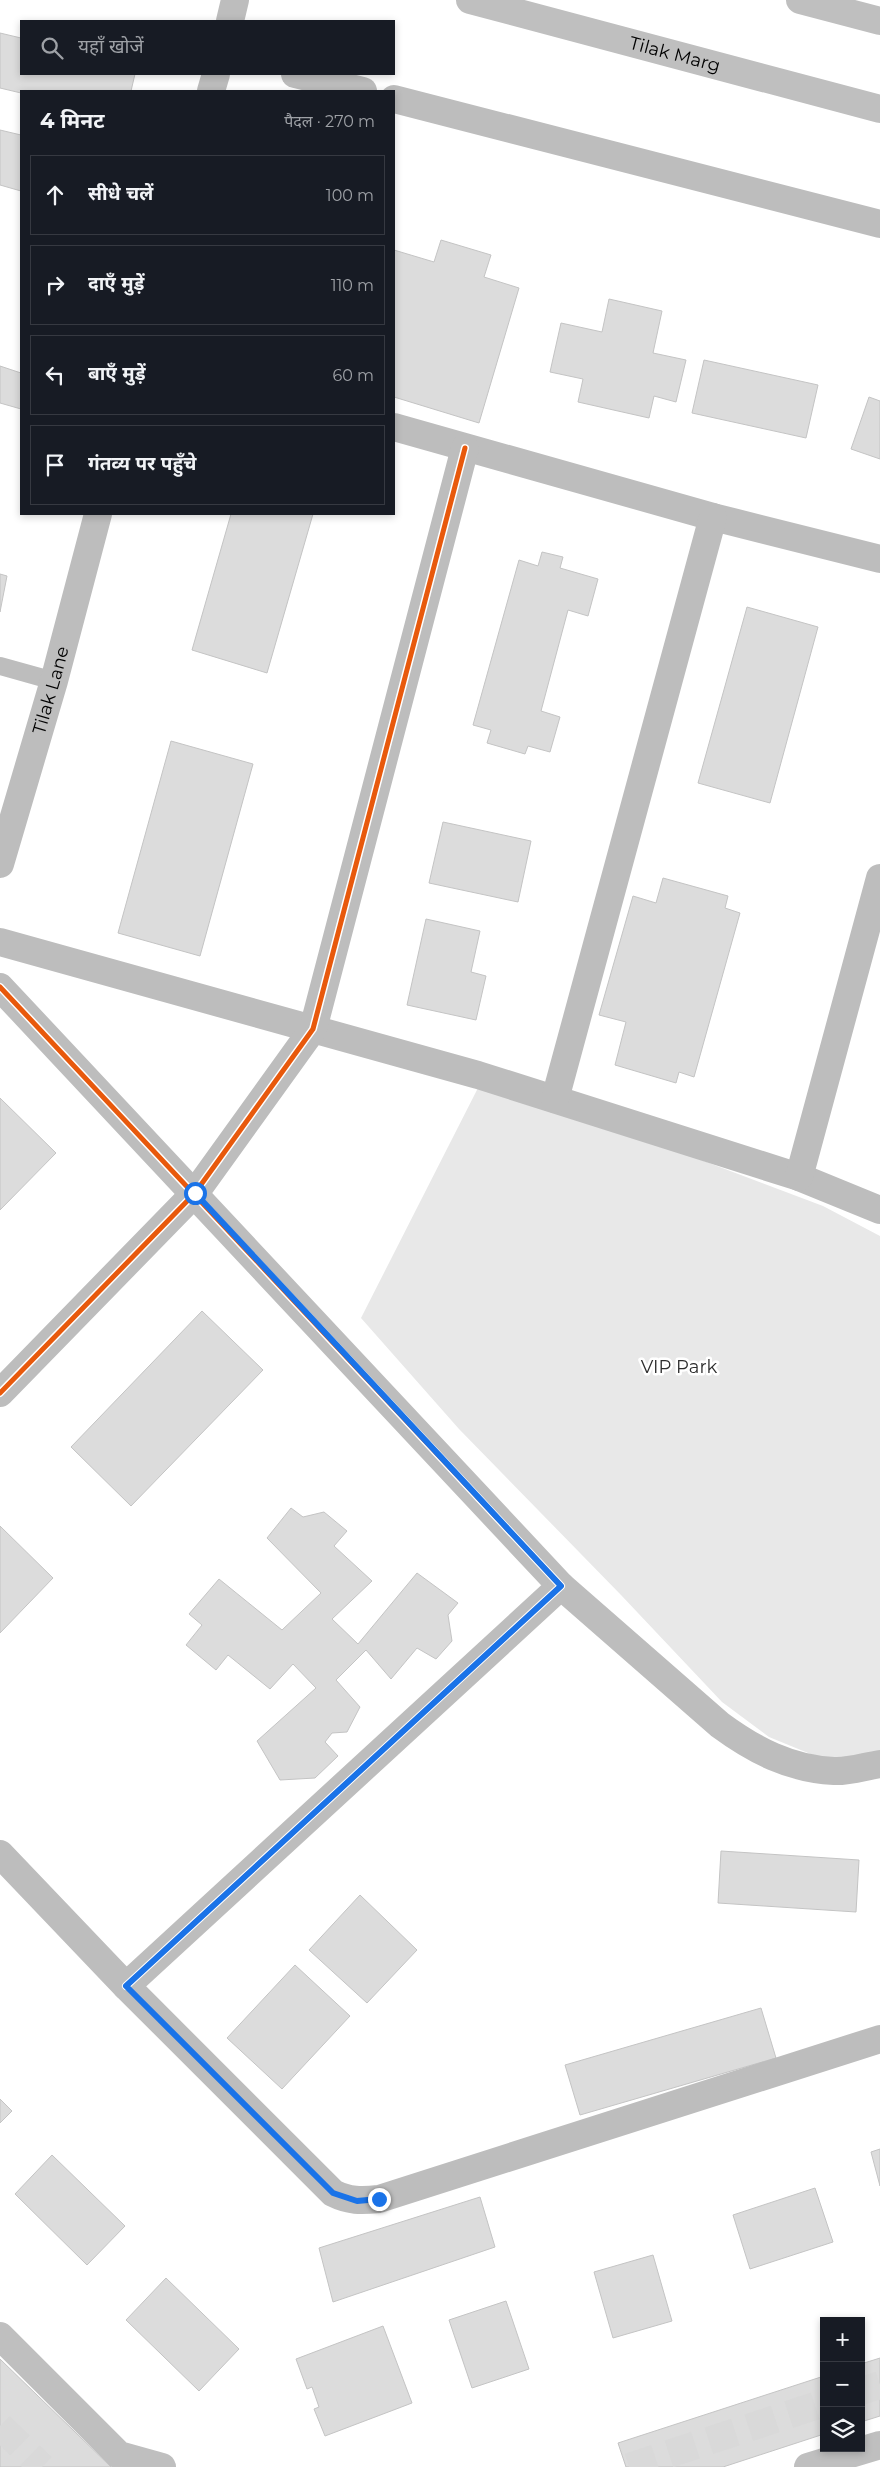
<!DOCTYPE html>
<html lang="hi">
<head>
<meta charset="utf-8">
<style>
  body { margin:0; font-family:Montserrat,"Noto Sans Devanagari",sans-serif; background:#242831; color:#f1f3f6 }
  .controls { position:absolute; right:15px; bottom:15px; display:grid; overflow:hidden; border-radius:0px; box-shadow:0 2px 8px #0003 }
  .controls button { width:45px; height:45px; display:grid; place-items:center; padding:0; border:0; border-bottom:1px solid #363941; background:#171b24; color:#f1f3f6; font:25px sans-serif }
  .stop { position:absolute; width:15px; height:15px; margin:-11px; border:4px solid #1a73e8; border-radius:50%; background:#fff }
  .stop.end { background:#1a73e8; border-color:#fff; box-shadow:0 1px 5px #0008 }
  .list { margin:0; padding:0; list-style:none }
  h2 { display:flex; justify-content:space-between; align-items:center; height:65px; margin:0; padding:0 20px; font-size:21px }
  h2 small { font-size:16px; font-weight:400; color:#9ea1a6 }
  .list li { display:grid; grid-template-columns:32px 1fr auto; gap:15px; align-items:center; box-sizing:border-box; height:80px; margin:0 10px 10px; padding:0 10px; border:1px solid #363941; border-radius:0px }
  .list b { display:block; font-size:19px; white-space:nowrap }
  .list em { font-size:16px; font-style:normal; color:#9ea1a6 }
  .icon { flex:none; width:28px; height:28px; fill:none; stroke:currentColor; stroke-width:2; stroke-linecap:round; stroke-linejoin:round }
  .map { position:relative; flex:none; width:880px; height:2467px; overflow:hidden }
  .search { position:absolute; background:#171b24; box-shadow:0 2px 8px #0003; left:20px; top:20px; width:375px; height:55px; display:flex; align-items:center; gap:12px; box-sizing:border-box; padding:0 18px; border-radius:0px; color:#9ea1a6; font-size:19px }
  .panel { position:absolute; background:#171b24; box-shadow:0 2px 8px #0003; left:20px; top:90px; width:375px; height:425px; border-radius:0px }
  .map>svg:first-child { display:block }
  .green { fill:#e8e8e8 }
  .building { fill:#dcdcdc; stroke:#c4c4c4 }
  .lines { fill:none; stroke-linecap:round; stroke-linejoin:round }
  .secondary-tunnel { stroke:#d9d9d9; stroke-width:28; stroke-dasharray:28 14; stroke-linecap:butt }
  .service { stroke:#bdbdbd; stroke-width:18 }
  .minor { stroke:#bdbdbd; stroke-width:28 }
  .secondary { stroke:#bfbfbf; stroke-width:28 }
  .cycleway-casing { stroke:#fff; stroke-width:8 }
  .cycleway { stroke:#e8590c; stroke-width:5 }
  .route { stroke:#1a73e8; stroke-width:6 }
  .labels { text-anchor:middle; stroke-width:5; stroke-linejoin:round; paint-order:stroke }
  .street-label { font-size:18px; fill:#000; stroke:#fff }
  .park-label { font-size:18px; fill:#2d2d2d; stroke:#fff }
</style>
</head>
<body>
<div class="map">
<svg width="880" height="2467" viewBox="0 0 880 2467">
  <rect width="100%" height="100%" fill="#fff"/>
  <path class="green" d="M480,1084L590,1118L823,1206L880,1236V1762L857,1773L769,1737L722,1702L621,1595L459,1429L361,1318Z"/>
  <path class="building" d="M0,33L21,38V74H135L131,91L21,93L0,88Z
    M0,130L21,135V191L0,185Z
    M441,240L491,255L484,277L519,288L479,423L394,397V250L434,262Z
    M609,299L662,311L653,353L686,360L676,402L654,396L649,418L578,402L583,379L550,372L561,323L602,332Z
    M704,360L818,385L806,438L692,413Z
    M0,366L21,373V409L0,403Z
    M869,397L880,401V459L851,449Z
    M231,514H313L267,673L192,650Z
    M542,552L563,557L560,568L598,579L588,616L568,610L541,711L560,717L550,752L528,746L525,754L487,743L491,730L473,725L519,560L538,566Z
    M0,574L7,576L0,612Z
    M747,607L818,627L770,803L698,783Z
    M171,741L253,764L200,956L118,933Z
    M443,822L531,841L518,902L429,883Z
    M663,878L728,896L725,908L740,913L694,1077L679,1072L676,1083L615,1065L626,1022L599,1015L633,896L656,903Z
    M426,919L480,931L471,972L486,976L476,1020L407,1005Z
    M0,1098L56,1153L0,1210Z
    M202,1311L263,1370L131,1506L71,1447Z
    M291,1508L303,1517L324,1512L347,1531L334,1546L372,1581L332,1619L358,1644L417,1573L458,1603L448,1615L452,1641L436,1659L417,1648L391,1679L366,1650L336,1680L360,1707L347,1732L332,1733L325,1742L338,1756L315,1778L280,1780L257,1741L316,1688L293,1664L270,1689L228,1655L216,1670L186,1645L202,1625L189,1614L219,1579L282,1630L321,1593L267,1538Z
    M0,1526L53,1578L0,1633Z
    M721,1851L859,1860L856,1912L718,1903Z
    M360,1895L417,1950L367,2003L309,1950Z
    M295,1965L350,2016L282,2089L227,2038Z
    M761,2008L776,2058L580,2115L565,2065Z
    M0,2099L12,2111L0,2123Z
    M880,2149V2186L871,2152Z
    M52,2155L125,2226L87,2265L15,2194Z
    M815,2188L833,2242L750,2269L733,2215Z
    M480,2197L495,2247L333,2302L319,2248Z
    M653,2255L672,2321L613,2338L594,2272Z
    M166,2278L239,2349L199,2391L126,2320Z
    M506,2301L529,2369L472,2388L449,2320Z
    M383,2326L412,2403L325,2436L314,2409L319,2407L312,2387L307,2389L296,2359Z
    M880,2358V2416L861,2422V2364Z
    M0,2359L111,2467H0Z
    M824,2376V2434L723,2467H626L618,2443Z"/>
  <g class="lines">
    <path class="secondary-tunnel" d="M861,2391L880,2385
      M0,2426L42,2467
      M629,2467L824,2403"/>
    <path class="service" d="M0,666L54,681"/>
    <g class="minor">
      <path d="M230,21L235,0"/>
      <path d="M295,74L363,91"/>
      <path d="M211,91L216,74"/>
      <path d="M394,99L880,224"/>
      <path d="M394,427L713,517L880,559"/>
      <path id="s1" d="M0,864L54,681L98,514"/>
      <path d="M0,942L478,1075L799,1177L880,1210"/>
      <path d="M0,987L561,1586L126,1986"/>
      <path d="M555,1099L713,517"/>
      <path d="M799,1177L880,878"/>
      <path d="M0,1393L195,1193L313,1029L465,448"/>
      <path d="M561,1586L720,1725C754,1750 790,1769 834,1771C848,1772 866,1766 880,1764"/>
      <path d="M0,1854L126,1986L333,2193C349,2201 361,2201 379,2199L880,2039"/>
    </g>
    <g class="secondary">
      <path id="s2" d="M470,0L880,109"/>
      <path d="M800,0L880,21"/>
      <path d="M0,2336L119,2455L162,2467"/>
      <path d="M808,2467L880,2445"/>
    </g>
    <defs>
      <path id="cycleway" d="M0,987L561,1586L126,1986
        M0,1393L195,1193L313,1029L465,448"/>
    </defs>
    <use href="#cycleway" class="cycleway-casing"/>
    <use href="#cycleway" class="cycleway"/>
  </g>
  <g class="lines">
    <path class="route" d="M195,1193L561,1586L126,1986L333,2193L357,2201L379,2199"/>
  </g>
  <g class="labels">
    <g class="street-label">
      <text dy="6" stroke="none"><textPath href="#s2" startOffset="212">Tilak Marg</textPath></text>
      <text dy="6" stroke="none"><textPath href="#s1" startOffset="181">Tilak Lane</textPath></text>
    </g>
    <g class="park-label">
      <text x="679" y="1373">VIP Park</text>
    </g>
  </g>
</svg>
<div class="controls">
<button>+</button>
<button>−</button>
<button><svg class="icon" aria-label="layers" viewBox="0 0 24 24"><path d="M12 4l9 5-9 5-9-5zM3 14l9 5 9-5"/></svg></button>
</div>
<div class="stop" style="left:195px;top:1193px"></div>
<div class="stop end" style="left:379px;top:2199px"></div>
<div class="search"><svg class="icon" aria-label="search" viewBox="0 0 24 24"><circle cx="10" cy="10" r="6"/><path d="M15 15l6 6"/></svg>यहाँ खोजें</div>
<section class="panel">
<h2>4 मिनट<small>पैदल · 270 m</small></h2>
<ul class="list">
<li><svg class="icon" aria-label="ahead" viewBox="0 0 24 24"><path d="M12 20V5M6 11l6-6 6 6"/></svg><div><b>सीधे चलें</b></div><em>100 m</em></li>
<li><svg class="icon" aria-label="right" viewBox="0 0 24 24"><path d="M7 20v-9h11M14 6l5 5-5 5"/></svg><div><b>दाएँ मुड़ें</b></div><em>110 m</em></li>
<li><svg class="icon" aria-label="left" viewBox="0 0 24 24"><path d="M17 20v-9H6M10 6l-5 5 5 5"/></svg><div><b>बाएँ मुड़ें</b></div><em>60 m</em></li>
<li><svg class="icon" aria-label="arrive" viewBox="0 0 24 24"><path d="M6 21V4h12l-3 4 3 4H6"/></svg><div><b>गंतव्य पर पहुँचे</b></div></li>
</ul>
</section>
</div>
</body>
</html>
